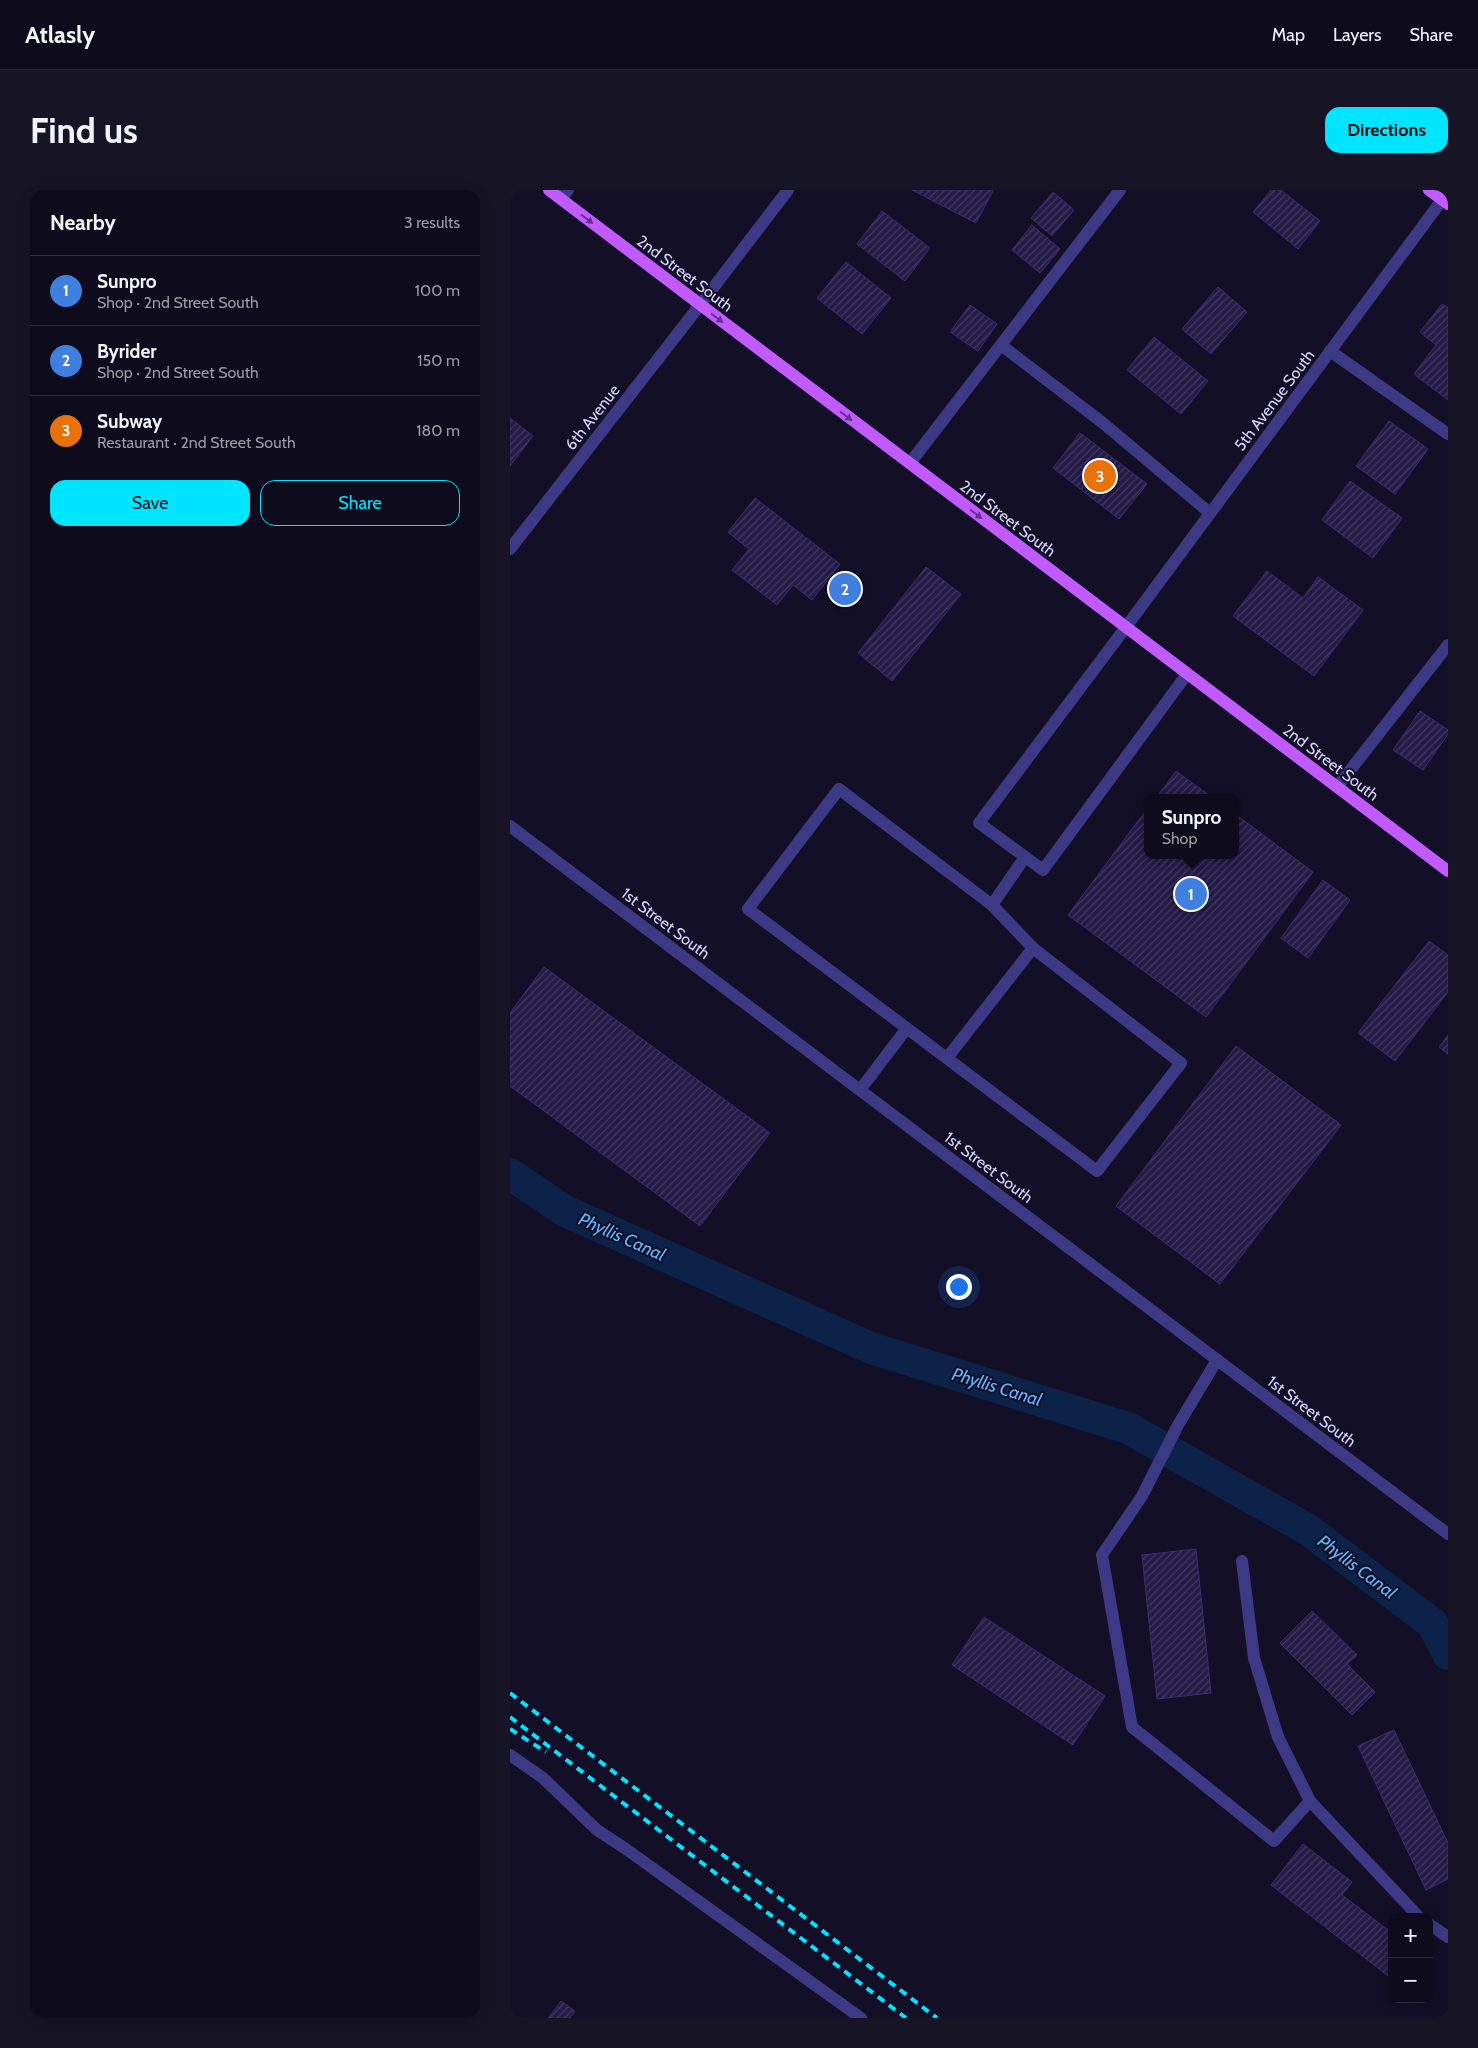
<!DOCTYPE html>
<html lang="en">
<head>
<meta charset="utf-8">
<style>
  body { margin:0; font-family:Cabin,sans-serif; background:#171425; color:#f1f3f6 }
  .controls { position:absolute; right:15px; bottom:15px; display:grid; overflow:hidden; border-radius:10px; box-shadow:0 2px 12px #0003 }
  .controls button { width:45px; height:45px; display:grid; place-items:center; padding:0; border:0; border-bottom:1px solid #2e2b3b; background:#0e0b1c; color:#f1f3f6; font:25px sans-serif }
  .you { position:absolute; left:448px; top:1096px; width:18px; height:18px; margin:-12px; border:4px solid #fff; border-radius:50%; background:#1a73e8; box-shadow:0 0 0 8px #1a73e833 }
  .badge { display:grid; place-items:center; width:32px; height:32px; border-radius:50%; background:#00e5ff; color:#fff; font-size:16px; font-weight:700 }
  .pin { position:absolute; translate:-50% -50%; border:2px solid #fff; box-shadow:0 1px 5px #0006 }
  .popup { position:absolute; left:634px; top:604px; width:95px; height:65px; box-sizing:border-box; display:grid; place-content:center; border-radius:10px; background:#0e0b1c; filter:drop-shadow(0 1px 4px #0005); font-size:16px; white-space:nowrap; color:#9b9ba3 }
  .popup b { font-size:19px; color:#f1f3f6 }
  .popup::after { content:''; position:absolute; left:50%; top:100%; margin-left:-10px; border:10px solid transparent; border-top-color:#0e0b1c }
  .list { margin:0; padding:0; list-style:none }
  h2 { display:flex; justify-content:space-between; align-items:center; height:65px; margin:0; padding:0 20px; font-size:21px }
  h2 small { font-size:16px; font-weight:400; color:#9b9ba3 }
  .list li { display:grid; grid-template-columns:32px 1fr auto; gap:15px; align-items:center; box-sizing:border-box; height:70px; padding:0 20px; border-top:1px solid #2e2b3b }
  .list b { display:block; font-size:19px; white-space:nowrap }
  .list p { margin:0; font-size:16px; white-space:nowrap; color:#9b9ba3 }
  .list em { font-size:16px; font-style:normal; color:#9b9ba3 }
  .actions { display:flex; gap:10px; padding:15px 20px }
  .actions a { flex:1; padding:11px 0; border:1px solid #00e5ff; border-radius:15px; text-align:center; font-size:18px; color:#00e5ff }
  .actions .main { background:#00e5ff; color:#111 }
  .map { position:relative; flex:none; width:938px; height:1828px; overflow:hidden; border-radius:15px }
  header { display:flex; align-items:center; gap:30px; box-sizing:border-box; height:70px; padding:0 25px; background:#0e0b1c; border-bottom:1px solid #2e2b3b }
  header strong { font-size:24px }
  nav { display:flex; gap:28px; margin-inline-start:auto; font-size:18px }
  .intro { display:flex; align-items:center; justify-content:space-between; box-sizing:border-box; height:120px; padding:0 30px }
  h1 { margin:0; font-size:35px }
  .button { padding:12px 22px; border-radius:15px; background:#00e5ff; color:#111; font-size:18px; font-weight:700 }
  main { display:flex; gap:30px; padding:0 30px }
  aside { flex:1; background:#0e0b1c; border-radius:15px; box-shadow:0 2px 12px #0003 }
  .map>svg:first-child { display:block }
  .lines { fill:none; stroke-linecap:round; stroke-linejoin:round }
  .canal { stroke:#0c2248; stroke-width:32 }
  .building { fill:url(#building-hatch); stroke:#3b2d73 }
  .service { stroke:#3d3a85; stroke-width:12 }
  .minor { stroke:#3d3a85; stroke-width:12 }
  .tertiary { stroke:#3d3a85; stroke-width:12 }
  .primary { stroke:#c25bff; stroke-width:12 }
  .rail { stroke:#00e5ff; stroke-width:4; stroke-dasharray:8 6; stroke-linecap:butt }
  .oneway { fill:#623188 }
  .labels { text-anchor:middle; stroke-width:4; stroke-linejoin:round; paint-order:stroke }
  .street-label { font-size:16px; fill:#d9d4ff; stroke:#130f26 }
  .water-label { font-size:18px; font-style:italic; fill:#62b6ff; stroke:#130f26 }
</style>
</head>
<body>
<header>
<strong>Atlasly</strong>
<nav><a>Map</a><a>Layers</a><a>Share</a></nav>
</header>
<div class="intro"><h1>Find us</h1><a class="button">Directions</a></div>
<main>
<aside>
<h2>Nearby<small>3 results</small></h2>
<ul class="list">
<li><span class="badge" style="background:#3f7fe0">1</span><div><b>Sunpro</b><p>Shop · 2nd Street South</p></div><em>100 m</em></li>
<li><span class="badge" style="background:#3f7fe0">2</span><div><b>Byrider</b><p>Shop · 2nd Street South</p></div><em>150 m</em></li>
<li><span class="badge" style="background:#e8710a">3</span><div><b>Subway</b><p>Restaurant · 2nd Street South</p></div><em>180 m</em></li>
</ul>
<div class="actions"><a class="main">Save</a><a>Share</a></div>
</aside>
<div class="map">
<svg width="938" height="1828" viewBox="0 0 938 1828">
  <defs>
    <pattern id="building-hatch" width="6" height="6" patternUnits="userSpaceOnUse" patternTransform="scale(1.25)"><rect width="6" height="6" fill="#241b47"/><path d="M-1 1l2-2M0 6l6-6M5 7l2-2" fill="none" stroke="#433b63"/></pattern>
  </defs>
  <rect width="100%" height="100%" fill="#130f26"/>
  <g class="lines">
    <path class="canal" d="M0,984L55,1021L361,1158L618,1238L797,1339L923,1434L938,1464"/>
  </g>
  <path class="building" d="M402,0H481L483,1L466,33Z
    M761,0H771L810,31L788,59L743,22Z
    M543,2L564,20L542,46L521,28Z
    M372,21L420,58L395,91L347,54Z
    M522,35L550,59L530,83L502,60Z
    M336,72L381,108L352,144L307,108Z
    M708,97L737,122L701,164L672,139Z
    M932,114L938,118V210L904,184L926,155L910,142Z
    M460,115L487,134L468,161L440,142Z
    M644,147L698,191L671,224L617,180Z
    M0,228L23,246L0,276Z
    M879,231L918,259L885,304L846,276Z
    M570,243L637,294L609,329L543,278Z
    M840,291L892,328L863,368L812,330Z
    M245,308L330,374L302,410L283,395L267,415L222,380L239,359L218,342Z
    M416,377L451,404L382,491L348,463Z
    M757,381L793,408L808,387L853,420L804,486L723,426Z
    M910,521L938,540V544L913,580L883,560Z
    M666,581L703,608H646Z
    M637,619V665H725V624L803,682L696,827L558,725Z
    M813,690L840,710L798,768L771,748Z
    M919,751L938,765V802L885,871L848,843Z
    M34,777L260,943L190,1036L0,896V823Z
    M938,845V864L929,857Z
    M726,856L831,935L710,1094L606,1016Z
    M686,1359L701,1503L647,1509L632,1365Z
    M802,1421L847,1465L837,1474L865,1502L842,1525L770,1453Z
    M474,1427L595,1506L563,1555L442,1475Z
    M884,1540L938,1653V1689L916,1700L848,1556Z
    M793,1654L842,1692L832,1705L882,1743V1789L761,1695Z
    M51,1811L65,1821L60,1828H38Z"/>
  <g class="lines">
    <path class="service" d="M51,9L58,0
      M491,155L593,233L700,323
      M820,161L938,244
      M400,273L610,0
      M616,437L469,633L533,680L677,484
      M827,597L938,455
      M482,715L329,599L238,719L587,981L671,873L523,758L482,715L515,667
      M437,868L523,758
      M350,900L397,838
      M707,1170L668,1235L632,1306L592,1365L622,1537L764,1651L800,1611L909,1727
      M732,1371L744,1468L768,1547L800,1611
      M0,1565L33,1588L87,1640L116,1659L351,1828
      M919,1734L938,1747"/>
    <path class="minor" d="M0,359L190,115L278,0
      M616,437L938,2"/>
    <path class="tertiary" d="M0,636L938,1344"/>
    <path class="primary" d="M39,0L938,681
      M919,0L938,14"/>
    <path class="rail" d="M0,1503L427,1828
      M0,1527L396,1828
      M0,1539L36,1562"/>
  </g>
  <defs><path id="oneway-solid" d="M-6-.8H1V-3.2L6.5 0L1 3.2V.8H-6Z" transform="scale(1.25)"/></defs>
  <g class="oneway">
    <use href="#oneway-solid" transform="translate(77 29) rotate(37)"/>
    <use href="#oneway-solid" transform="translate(207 128) rotate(37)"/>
    <use href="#oneway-solid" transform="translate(336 226) rotate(37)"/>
    <use href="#oneway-solid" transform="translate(466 324) rotate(37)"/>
  </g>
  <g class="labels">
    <g class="street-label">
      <text transform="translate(175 83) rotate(37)" y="6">2nd Street South</text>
      <text transform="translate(764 210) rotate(-53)" y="6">5th Avenue South</text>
      <text transform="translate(82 227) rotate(-52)" y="6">6th Avenue</text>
      <text transform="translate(498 328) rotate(37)" y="6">2nd Street South</text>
      <text transform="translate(821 572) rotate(37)" y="6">2nd Street South</text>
      <text transform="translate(156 733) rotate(37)" y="6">1st Street South</text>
      <text transform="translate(479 977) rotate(37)" y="6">1st Street South</text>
      <text transform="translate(802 1221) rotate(37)" y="6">1st Street South</text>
    </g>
    <g class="water-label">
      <text transform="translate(112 1047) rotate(24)" y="6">Phyllis Canal</text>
      <text transform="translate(487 1197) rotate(17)" y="6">Phyllis Canal</text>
      <text transform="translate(847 1377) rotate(37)" y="6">Phyllis Canal</text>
    </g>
  </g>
</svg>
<div class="controls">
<button>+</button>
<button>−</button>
</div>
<div class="you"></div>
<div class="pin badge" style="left:681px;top:704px;background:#3f7fe0">1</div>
<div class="popup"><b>Sunpro</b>Shop</div>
<div class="pin badge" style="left:335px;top:399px;background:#3f7fe0">2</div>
<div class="pin badge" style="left:590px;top:286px;background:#e8710a">3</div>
</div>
</main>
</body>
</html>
